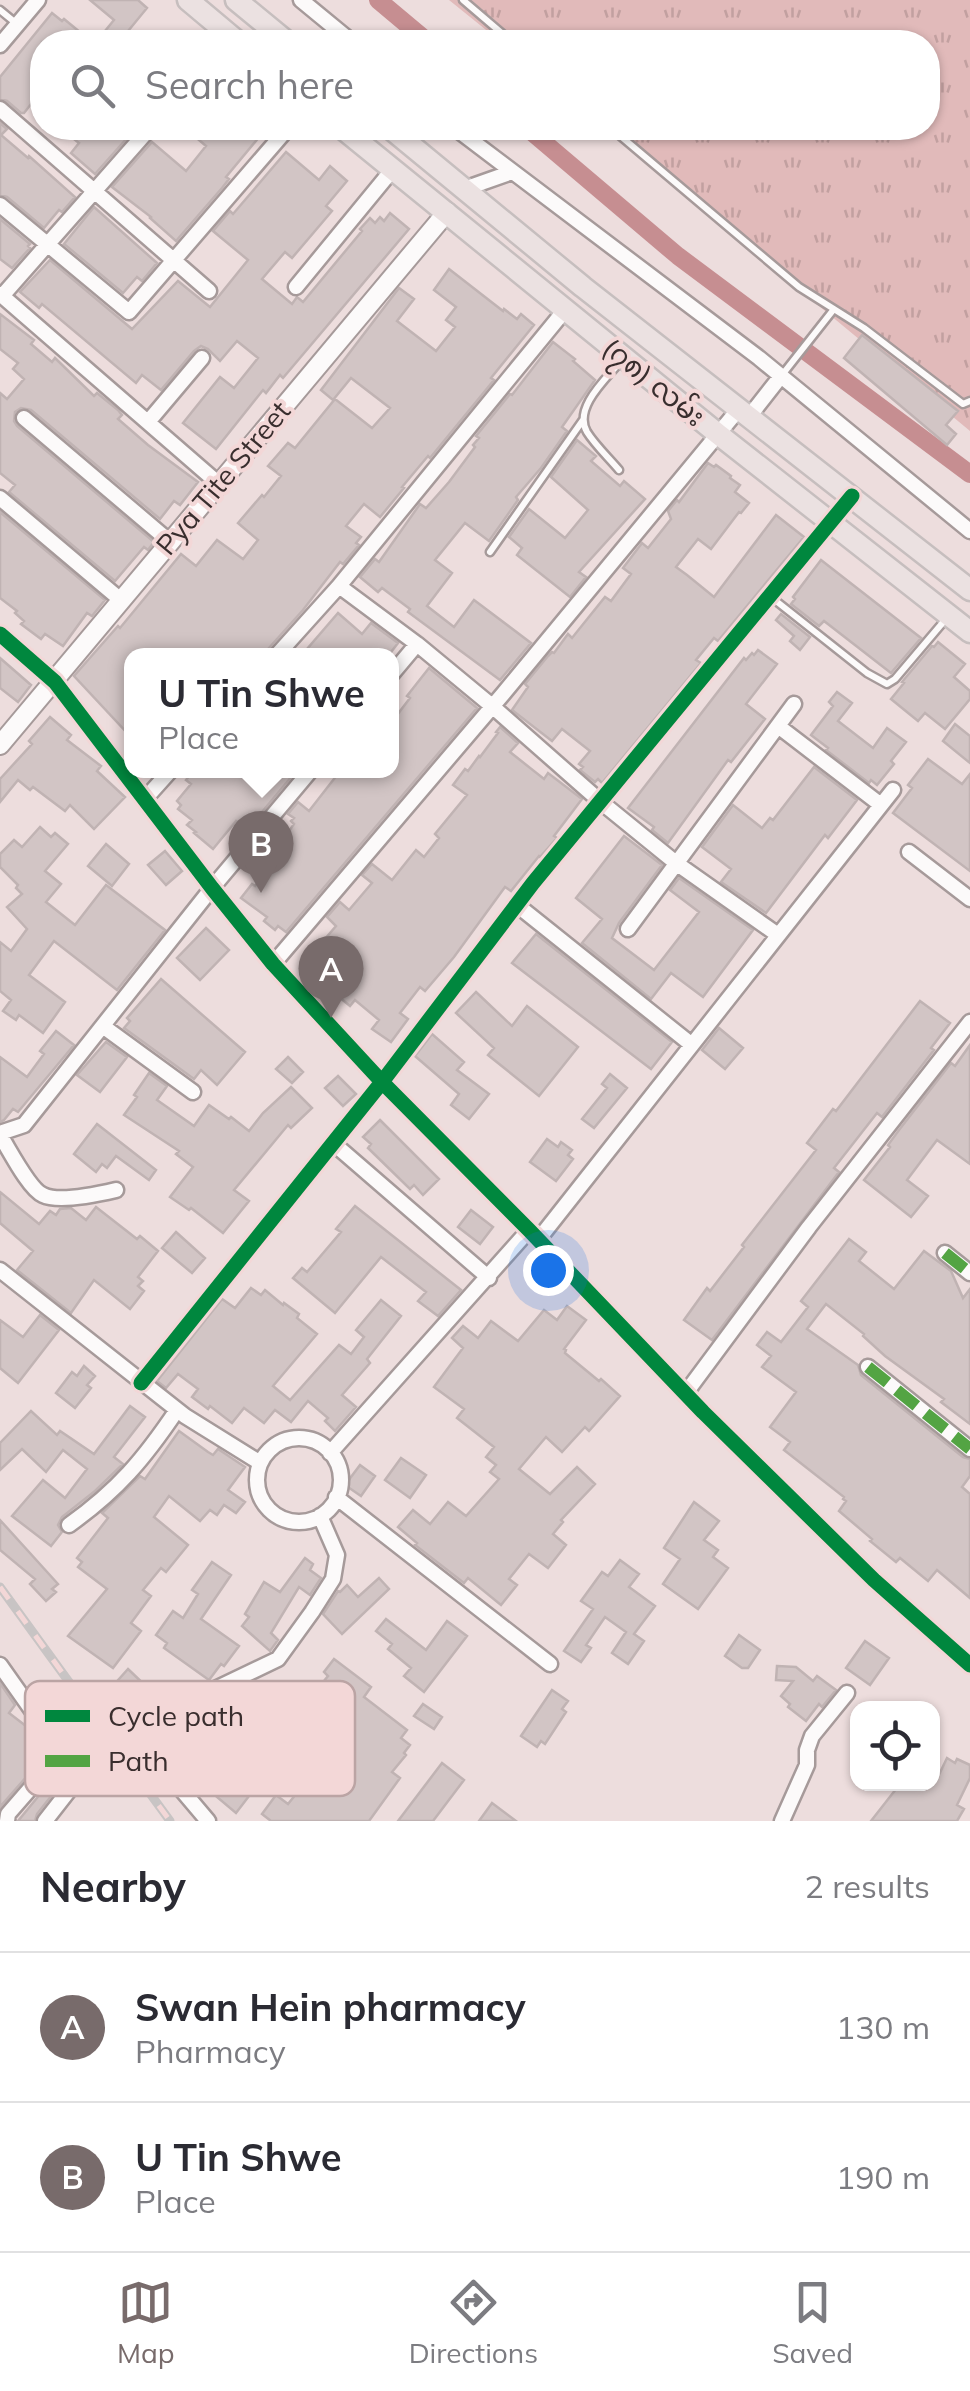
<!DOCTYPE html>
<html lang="en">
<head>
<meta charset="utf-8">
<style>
  body { margin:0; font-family:Mulish,"Noto Sans Myanmar",sans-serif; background:#f2f2f3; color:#2b2b33 }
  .controls { position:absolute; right:30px; bottom:30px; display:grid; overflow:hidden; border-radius:20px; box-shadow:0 2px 8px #0004 }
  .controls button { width:90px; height:90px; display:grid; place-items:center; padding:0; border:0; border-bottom:2px solid #e1e1e2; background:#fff; color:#2b2b33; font:50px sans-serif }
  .you { position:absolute; left:548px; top:1270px; width:35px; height:35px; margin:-25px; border:8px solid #fff; border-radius:50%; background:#1a73e8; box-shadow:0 0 0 15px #1a73e833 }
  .badge { display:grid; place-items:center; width:65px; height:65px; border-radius:50%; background:#786b6b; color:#fff; font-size:32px; font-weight:700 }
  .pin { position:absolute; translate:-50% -82px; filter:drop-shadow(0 2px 5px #0008) }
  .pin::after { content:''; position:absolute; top:52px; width:35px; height:30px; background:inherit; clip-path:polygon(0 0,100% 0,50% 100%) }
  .popup { position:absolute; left:124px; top:648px; width:275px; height:130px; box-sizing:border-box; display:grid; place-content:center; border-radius:20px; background:#fff; filter:drop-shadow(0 2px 8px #0005); font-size:32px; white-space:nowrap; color:#7c7c81 }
  .popup b { font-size:38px; color:#2b2b33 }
  .popup::after { content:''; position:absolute; left:50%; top:100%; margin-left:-20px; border:20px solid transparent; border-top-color:#fff }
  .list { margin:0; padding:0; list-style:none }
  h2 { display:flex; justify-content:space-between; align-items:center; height:130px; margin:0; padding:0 40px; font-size:42px }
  h2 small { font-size:32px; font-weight:400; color:#7c7c81 }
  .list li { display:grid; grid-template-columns:65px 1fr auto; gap:30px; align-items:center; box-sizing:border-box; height:150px; padding:0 40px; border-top:2px solid #e1e1e2 }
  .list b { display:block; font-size:38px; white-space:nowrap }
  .list p { margin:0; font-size:32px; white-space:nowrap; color:#7c7c81 }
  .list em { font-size:32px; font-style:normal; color:#7c7c81 }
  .icon { flex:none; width:55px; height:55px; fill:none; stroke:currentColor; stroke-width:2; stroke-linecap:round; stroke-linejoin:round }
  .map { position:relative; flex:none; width:970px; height:1821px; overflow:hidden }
  .search { position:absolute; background:#fff; box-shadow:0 2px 8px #0004; left:30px; right:30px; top:30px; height:110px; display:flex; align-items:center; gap:25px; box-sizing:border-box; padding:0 35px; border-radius:40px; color:#7c7c81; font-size:38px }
  .sheet { height:430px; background:#fff }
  nav { display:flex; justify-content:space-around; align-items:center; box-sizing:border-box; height:140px; border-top:2px solid #e1e1e2; background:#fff; font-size:28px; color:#7c7c81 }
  nav a { display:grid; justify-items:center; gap:5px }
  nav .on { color:#786b6b }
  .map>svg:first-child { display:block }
  .grass { fill:url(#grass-tufts) }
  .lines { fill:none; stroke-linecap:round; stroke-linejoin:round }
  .canal { stroke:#c68e91; stroke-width:18 }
  .building { fill:#d2c5c5; stroke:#c0b3b3; stroke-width:2.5 }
  .service-casing { stroke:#a69a9a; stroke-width:11 }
  .minor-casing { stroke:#a69a9a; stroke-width:19 }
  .tertiary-casing { stroke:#a69a9a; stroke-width:22 }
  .primary-casing { stroke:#c6bebe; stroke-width:25 }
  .service { stroke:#fcfafa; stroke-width:6 }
  .minor { stroke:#fcfafa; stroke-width:14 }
  .tertiary { stroke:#fcfafa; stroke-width:18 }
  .primary { stroke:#ebe1e1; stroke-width:20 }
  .rail-casing { stroke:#c8c4c4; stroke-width:9 }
  .rail { stroke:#f3d7d7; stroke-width:5; stroke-dasharray:15; stroke-linecap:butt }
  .quiet { stroke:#53a443; stroke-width:12; stroke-dasharray:25 12; stroke-linecap:butt }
  .cycleway-casing { stroke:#f3d7d7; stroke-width:21 }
  .cycleway { stroke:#00873e; stroke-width:15 }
  .labels { text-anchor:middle; stroke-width:8; stroke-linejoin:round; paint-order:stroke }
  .street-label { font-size:28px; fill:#392e2e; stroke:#f3d7d7 }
  .key { fill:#f3d7d7; stroke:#bba4a4; stroke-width:2.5 }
  .key-label { font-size:28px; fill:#392e2e }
</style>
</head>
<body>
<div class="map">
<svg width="970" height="1821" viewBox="0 0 970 1821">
  <defs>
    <pattern id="grass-tufts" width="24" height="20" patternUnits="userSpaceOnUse" patternTransform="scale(2.5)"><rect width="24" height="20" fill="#e1baba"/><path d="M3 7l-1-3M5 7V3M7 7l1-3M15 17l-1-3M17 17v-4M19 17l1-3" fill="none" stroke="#c2a0a0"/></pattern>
  </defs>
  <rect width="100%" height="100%" fill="#eddddd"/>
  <path class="grass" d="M449,0H970V431L604,128H928V42H501Z"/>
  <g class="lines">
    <path class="canal" d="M378,0L428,42
      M527,128L678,256L970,474"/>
  </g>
  <path class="building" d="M90,0H138L147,8L119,42H96L114,20Z
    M52,13L62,21L64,19L92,42H42V114L31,104L24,113H21L7,101L0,99V77Z
    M0,123L7,129L1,135L28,158L29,156L75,197L62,212L59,210L44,228L7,197L0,195Z
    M60,128H136L95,174L71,153L79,143Z
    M185,128H249L260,136L226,177L229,179L222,188L176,241L150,218L151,217L112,187L152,142L186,171L206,146Z
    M286,152L319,180L330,166L347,181L326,206L332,211L292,258L285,252L262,279L292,304L297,297L303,302L362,231L360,229L370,218L375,223L380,217L384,221L390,213L409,229L283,378L280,375L266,393L263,390L216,449L183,423L220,377L234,388L258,358L237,341L220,361L208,349L201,346L194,351L161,390L142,375L136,383L42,304L39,308L20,292L50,260L132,329L178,281L210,307L248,260L213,231L230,211L233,214Z
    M94,207L157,263L142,281L137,277L123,293L64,244Z
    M0,219L30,244L28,246L30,248L12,268L0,259Z
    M449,269L503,311L504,309L517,319L521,314L534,325L491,378L494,380L430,458L428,456L402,487L404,488L380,517L364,504L346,526L361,537L356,543L359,545L343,564L340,562L303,610L268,649L266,656H131V737L74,676L118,626L120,628L181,554L196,566L217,540L243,559L258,540L238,523L262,495L264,497L281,476L268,466L288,443L295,448L335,399L372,428L390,408L351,378L333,400L321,390L399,288L414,299L397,321L436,351L455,327L446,320L456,307L434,290Z
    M0,314L34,340L31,344L52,362L55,358L94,396L97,393L118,410L122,415L118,419L148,445L198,482L180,505L174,501L160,519L31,410L21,408L15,412L14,421L17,426L154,542L148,550L144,547L115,581L9,492L15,485L0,473V393L7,399L24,379L13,369L18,363L0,349Z
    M862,335L958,411L946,425L956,434L947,445L844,358Z
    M553,342L575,359L573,361L595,380L562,427L567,431L541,468L516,497L518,500L489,541L465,523L435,560L452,573L427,606L454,627L474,600L531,643L500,680L408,612L410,609L382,588L378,592L360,577L375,559L379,562L420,504L426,508L449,482L475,447L473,445L479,438L476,436L510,394L512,395Z
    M577,440L596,456L591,461L620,486L624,481L645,499L579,572L586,577L570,597L517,555L522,548L509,537L529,509L565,538L588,510L551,477Z
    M708,463L714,467L716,465L731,476L730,478L740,485L735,492L749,503L741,513L739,512L711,549L698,539L676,567L687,575L714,597L776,515L804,537L718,641L714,638L696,660L701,663L602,783L598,779L595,782L580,770L583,767L579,764L590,751L562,729L552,741L512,710L528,687L525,684L548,656L552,652L554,653L568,634L572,638L605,597L611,601L631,574L623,568L642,543L648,548L671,519L668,511L677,500L679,502Z
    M0,512L105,600L92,616L87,613L63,646L45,634L41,639L21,624L24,621L15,613L17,611L0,598Z
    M821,560L921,638L891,673L824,621L819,626L791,604L795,599L793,597Z
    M338,613L362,634L371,623L398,643L388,656H301Z
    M781,614L810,637L800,650L790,641L794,636L776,620Z
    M938,642L965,664L954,677L970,691V699L945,729L925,713L918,721L891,699L904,683L902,682L932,646L934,647Z
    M758,650L777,664L746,704L765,719L731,762L728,760L668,843L652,830L654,827L628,808L744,658L746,660L752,653L754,655Z
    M0,658L31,685L18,702L0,688Z
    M429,668L477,708L286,932L278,926L275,930L264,921L267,917L241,898L252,884L255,886L278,857L273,854L294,824L291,821L294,818L288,814L298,802L309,811L341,770H391V723L410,698L407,696Z
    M837,692L852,703L838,721L873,748L887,728L906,742L891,761L894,764L877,785L871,780L869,783L826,750L828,748L811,735L833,706L829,702Z
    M50,717L71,735L67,740L101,766L97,771L125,797L94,829L70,805L65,811L33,787L30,790L18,780L0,802V779L32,744L29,741Z
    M955,724L970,736V763L943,741Z
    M500,727L518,743L510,752L544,779L548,773L582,799L554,836L557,838L540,857L539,856L511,891L505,887L454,957L425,991L420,987L400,1013L408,1019L391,1042L372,1029L379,1020L355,1000L350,1006L327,987L341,971L329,960L337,951L324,940L336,926L327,917L340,902L349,910L372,883L362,875L372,864L392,880L416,850L424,857L439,838L435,834L467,795L453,785L465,769L468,771L479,756L480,757L498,733L496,732Z
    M928,759L962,784L970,774V871L893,813L912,788L908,785Z
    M814,767L857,800L828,838L825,835L766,913L721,882L731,869L702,847L733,805L762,828L770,818L773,820Z
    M194,770H297L247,830L236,821L213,849L194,833L196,832L187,825L192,820L178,809L181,805L177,801L191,784L186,780Z
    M40,827L51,837L55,833L68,844L45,871L61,884L46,902L75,925L106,885L165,930L117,990L54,941L29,975L65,1002L43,1033L19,1015L16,1020L3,1011L11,1000L0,991V942L11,951L27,929L7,907L22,894L16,888L18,885L0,867V854L14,840L22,847Z
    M624,836L662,865L619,923L612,938L654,970L699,912L670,890L679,878L753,930L703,997L671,973L651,999L582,943L602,919L576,898Z
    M106,844L129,864L112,886L88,866Z
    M165,851L182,871L166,885L148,865Z
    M206,928L229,950L200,980L177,958Z
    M536,934L672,1042L651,1069L512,963Z
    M161,979L245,1052L217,1085L201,1070L194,1079L124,1028L130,1021L127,1018Z
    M476,992L512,1026L527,1006L578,1047L539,1096L488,1055L494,1048L456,1013Z
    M920,1001L950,1023L931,1048L934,1050L882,1117L877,1113L834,1168L839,1172L712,1340L684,1320L707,1288L710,1291L744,1247L742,1245L816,1150L807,1143L833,1109L836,1111Z
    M719,1028L743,1048L725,1069L702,1050Z
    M56,1031L74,1045L18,1112L13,1109L4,1120L0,1122V1057L27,1077L44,1054L40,1051Z
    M432,1034L464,1062L457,1070L489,1094L469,1119L451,1105L459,1094L415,1056Z
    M106,1042L127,1057L100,1092L77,1075Z
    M970,1045V1164L937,1140L907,1180L928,1196L911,1217L864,1180L890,1147L888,1145L899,1130L951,1063L955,1066Z
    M288,1057L303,1072L292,1083L276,1069Z
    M149,1073L167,1086L157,1100L194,1126L209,1105L229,1119L231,1117L249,1131L263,1113L291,1087L312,1108L291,1128L288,1125L234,1190L249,1201L223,1233L191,1208L189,1210L170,1197L193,1167L176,1154L179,1151L124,1115L137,1097L134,1095Z
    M610,1074L627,1088L594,1128L582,1119L607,1088L602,1084Z
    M338,1076L356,1094L343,1106L325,1088Z
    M380,1120L439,1179L423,1195L414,1185L410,1189L368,1148L371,1144L363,1137Z
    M97,1124L156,1170L149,1180L116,1156L107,1168L102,1164L96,1172L74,1154Z
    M547,1139L558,1147L561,1142L572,1150L568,1155L573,1159L556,1181L530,1162Z
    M0,1192L39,1224L50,1211L56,1215L60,1209L71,1208L86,1220L96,1207L137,1239L140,1236L158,1251L138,1277L143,1281L138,1286L144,1291L130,1309L94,1280L71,1313L17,1270L33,1251L0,1223Z
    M355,1206L461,1290L438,1316L418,1301L426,1292L381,1257L335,1313L293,1278L302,1268L307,1272L341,1232L336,1229Z
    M471,1210L493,1227L480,1244L458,1227Z
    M176,1232L205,1258L192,1273L162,1248Z
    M849,1239L866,1252L859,1261L894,1289L924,1251L951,1271L963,1298L970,1289V1424L941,1402L944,1399L885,1356L863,1336L864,1334L826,1304L807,1329L858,1365L861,1375L963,1457L970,1459V1476L962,1487L970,1494V1598L937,1570L928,1581L900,1558L896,1562L870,1541L872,1539L839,1511L846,1501L843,1499L844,1497L784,1450L790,1442L770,1427L796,1392L762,1367L771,1356L757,1345L767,1332L781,1342L808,1307L801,1301Z
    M251,1288L261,1295L265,1290L283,1305L284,1303L299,1314L297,1318L317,1334L273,1386L290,1400L339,1345L351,1354L364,1337L356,1330L381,1300L401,1316L367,1359L370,1363L342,1395L356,1407L335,1431L325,1421L328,1418L308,1401L291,1422L275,1410L264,1423L244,1408L232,1423L210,1406L208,1409L192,1397L198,1389L178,1374L166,1388L157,1381L222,1299L235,1308Z
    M567,1306L586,1320L564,1349L566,1350L565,1353L599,1381L601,1379L620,1396L589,1431L585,1427L562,1452L546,1437L519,1469L550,1494L577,1467L595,1484L561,1520L563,1522L553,1534L566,1545L548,1568L529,1554L509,1579L517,1585L501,1605L468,1578L464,1583L415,1545L417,1543L398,1527L413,1510L430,1524L448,1502L466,1516L499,1479L490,1472L496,1465L486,1457L494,1447L457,1418L464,1409L434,1387L463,1348L452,1338L463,1326L478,1338L491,1321L518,1341L544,1310L557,1320Z
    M40,1315L59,1330L18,1383L0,1368V1320L23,1337Z
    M84,1366L95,1376L87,1385L91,1388L75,1408L56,1393L72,1372L77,1376Z
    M130,1406L145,1417L114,1457L123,1464L95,1491L62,1517L58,1525L62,1532L51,1546L12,1516L43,1480L65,1498L87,1469L63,1450L46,1472L22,1449L0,1470V1443L31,1411L57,1435L60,1431L94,1454Z
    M179,1431L208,1452L213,1455L218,1449L245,1467L228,1490L245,1502L236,1513L224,1505L217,1515L210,1510L200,1521L169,1496L154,1517L188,1545L166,1572L161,1568L143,1590L151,1596L131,1623L141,1631L113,1668L68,1636L107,1589L78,1567L82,1562L77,1558L108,1518L102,1513L140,1476L145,1479Z
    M401,1458L426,1475L410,1498L385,1480Z
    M360,1465L375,1476L361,1496L345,1485Z
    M694,1502L719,1521L704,1540L718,1550L713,1557L728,1568L698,1609L663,1584L680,1559L664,1548Z
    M0,1520L58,1584L52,1589L56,1592L46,1601L30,1584L35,1579L0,1550Z
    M305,1558L313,1564L310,1570L321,1578L310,1595L299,1587L271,1633L278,1640L270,1651L242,1626L249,1617L245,1614L264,1582L280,1592Z
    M620,1560L639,1574L629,1587L655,1606L634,1634L644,1641L628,1664L612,1653L626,1632L605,1617L586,1645L591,1648L581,1662L564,1651L593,1609L581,1601L602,1572L608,1576Z
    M212,1562L231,1575L201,1619L239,1646L224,1666L221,1664L209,1680L164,1648L167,1643L156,1635L173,1611L183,1618L198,1594L192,1590Z
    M379,1578L389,1589L342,1634L323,1614L338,1591L340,1592L347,1585L358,1597Z
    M386,1619L426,1650L447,1621L467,1636L424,1692L404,1676L411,1668L388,1649L392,1644L376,1631Z
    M739,1635L760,1650L748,1668H742L725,1656Z
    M865,1641L889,1658L870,1685L846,1668Z
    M334,1659L371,1687L364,1697L407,1730L401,1738L410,1745L404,1753L406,1755L392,1772L400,1778L369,1821H271L262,1814L276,1795L288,1804L321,1763L308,1753L317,1742L333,1755L354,1730L346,1725L354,1714L319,1687L328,1676L324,1672Z
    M777,1666L796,1667L813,1681L817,1676L836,1690L822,1707L819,1704L806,1721L788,1707L790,1704L781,1696L793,1681L776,1680Z
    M128,1669L152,1692L150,1693L173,1711L158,1730L137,1713L139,1712L112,1687Z
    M0,1683L15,1705L9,1713L35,1733L26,1745L42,1759L0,1807Z
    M552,1690L568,1701L562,1709L566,1712L545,1744L541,1741L537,1747L521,1736Z
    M423,1704L442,1717L434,1729L414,1716Z
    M205,1711L230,1731L237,1722L249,1731L218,1772L249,1796L236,1813L166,1754L191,1722Z
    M947,1758L955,1763L957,1759L970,1765V1778L957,1805L964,1809L957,1821H871L900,1784H932V1776L937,1779Z
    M442,1763L464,1780L433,1821H398Z
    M60,1770L63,1781L37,1814L35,1821H18Z
    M492,1803L516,1821H479Z"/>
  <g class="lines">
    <defs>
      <path id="service" d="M463,0L512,42
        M0,10L17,24
        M611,128L799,287L864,328L963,404L970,401
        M782,375L834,309
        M619,470C609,458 595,445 587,432C573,408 606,379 620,362
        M490,552L583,420
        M771,597L867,673L887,684L895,679L945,620"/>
      <path id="minor" d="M301,0L352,42
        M0,45L38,0
        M0,109L209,291
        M455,128L759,358L970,531
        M464,189L512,172
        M0,205L129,312L288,128
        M296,287L393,169
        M0,294L219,484
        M2,296L150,128
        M24,418L169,541
        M748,418L781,376
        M148,422L202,358
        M0,498L122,601
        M339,586L417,644L492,706L601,802L676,863L778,935
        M0,634L55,682L212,888L273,964L382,1082L529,1230L703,1412L874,1580L970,1665
        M276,656L339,586L565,310
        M391,675L417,644
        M778,726L881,805
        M145,799L171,770
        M909,852L970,899
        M517,905L692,1045
        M628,929L794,704
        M273,964L503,694L738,410
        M104,1027L193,1092
        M0,1133L24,1125L212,888L311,770
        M0,1135C9,1149 29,1189 43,1195C59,1203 99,1194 116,1190
        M333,1143L489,1278
        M538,1240L893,790
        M945,1253L970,1273
        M0,1270L185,1416L259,1462
        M868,1367L970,1449
        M141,1383L382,1082L533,883L852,496
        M685,1394L809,1227L970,1022
        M257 1480a42 42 0 1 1 84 0a42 42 0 1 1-84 0Z
        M330,1453L529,1230
        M336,1497L550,1664
        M69,1525C118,1490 144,1459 177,1410
        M0,1665L72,1767L74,1784L45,1821
        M107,1724L122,1727L142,1743L208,1821
        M152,1754L183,1715L211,1691L278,1659L312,1612L333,1579L337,1555L320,1516
        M7,1821L8,1814L62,1752
        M782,1821L807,1765V1750L812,1736L847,1693"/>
      <path id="tertiary" d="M0,745L447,212"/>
      <path id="primary" d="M188,0L238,42
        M236,0L287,42
        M342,128L718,434L970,632
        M390,128L583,287L970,590"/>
    </defs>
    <use href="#service" class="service-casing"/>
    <use href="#minor" class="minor-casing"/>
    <use href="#tertiary" class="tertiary-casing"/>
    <use href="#primary" class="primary-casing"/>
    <use href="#service" class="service"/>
    <use href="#minor" class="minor"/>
    <use href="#tertiary" class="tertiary"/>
    <use href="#primary" class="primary"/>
    <defs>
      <path id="rail" d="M0,1587L170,1821"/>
    </defs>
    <use href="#rail" class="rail-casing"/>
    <use href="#rail" class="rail"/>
    <path class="quiet" d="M945,1253L970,1273
      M868,1367L970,1449"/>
    <defs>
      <path id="cycleway" d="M0,634L55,682L212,888L273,964L382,1082L529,1230L703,1412L874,1580L970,1665
        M141,1383L382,1082L533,883L852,496"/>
    </defs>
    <use href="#cycleway" class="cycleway-casing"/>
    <use href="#cycleway" class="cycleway"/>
  </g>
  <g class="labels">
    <g class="street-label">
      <text transform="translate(654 382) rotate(39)" y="10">(၇၈) လမ်း</text>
      <text transform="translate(223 478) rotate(-50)" y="10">Pya Tite Street</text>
    </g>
  </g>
  <rect x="25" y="1681" width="330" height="115" rx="15" class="key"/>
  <rect x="45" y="1710" width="45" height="12" fill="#00873e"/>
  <rect x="45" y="1755" width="45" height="12" fill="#53a443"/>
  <g class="key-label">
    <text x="108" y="1726">Cycle path</text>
    <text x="108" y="1771">Path</text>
  </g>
</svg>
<div class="controls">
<button><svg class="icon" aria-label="locate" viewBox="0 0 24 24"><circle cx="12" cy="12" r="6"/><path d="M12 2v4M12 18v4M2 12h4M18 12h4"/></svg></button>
</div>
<div class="you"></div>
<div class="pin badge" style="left:331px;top:1018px">A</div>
<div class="pin badge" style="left:261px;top:893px">B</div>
<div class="popup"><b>U Tin Shwe</b>Place</div>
<div class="search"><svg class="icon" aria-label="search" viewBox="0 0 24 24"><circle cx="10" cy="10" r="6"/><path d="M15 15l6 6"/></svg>Search here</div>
</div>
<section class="sheet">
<h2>Nearby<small>2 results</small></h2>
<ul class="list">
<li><span class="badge">A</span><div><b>Swan Hein pharmacy</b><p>Pharmacy</p></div><em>130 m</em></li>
<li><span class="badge">B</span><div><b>U Tin Shwe</b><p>Place</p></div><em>190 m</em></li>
</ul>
</section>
<nav>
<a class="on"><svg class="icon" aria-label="map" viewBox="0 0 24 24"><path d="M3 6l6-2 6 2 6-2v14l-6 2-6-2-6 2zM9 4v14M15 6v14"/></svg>Map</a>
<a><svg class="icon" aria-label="directions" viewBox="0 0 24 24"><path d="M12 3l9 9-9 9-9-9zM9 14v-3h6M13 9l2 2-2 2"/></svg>Directions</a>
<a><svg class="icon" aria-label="saved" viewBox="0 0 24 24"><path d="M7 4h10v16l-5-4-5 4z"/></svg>Saved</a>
</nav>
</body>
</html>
